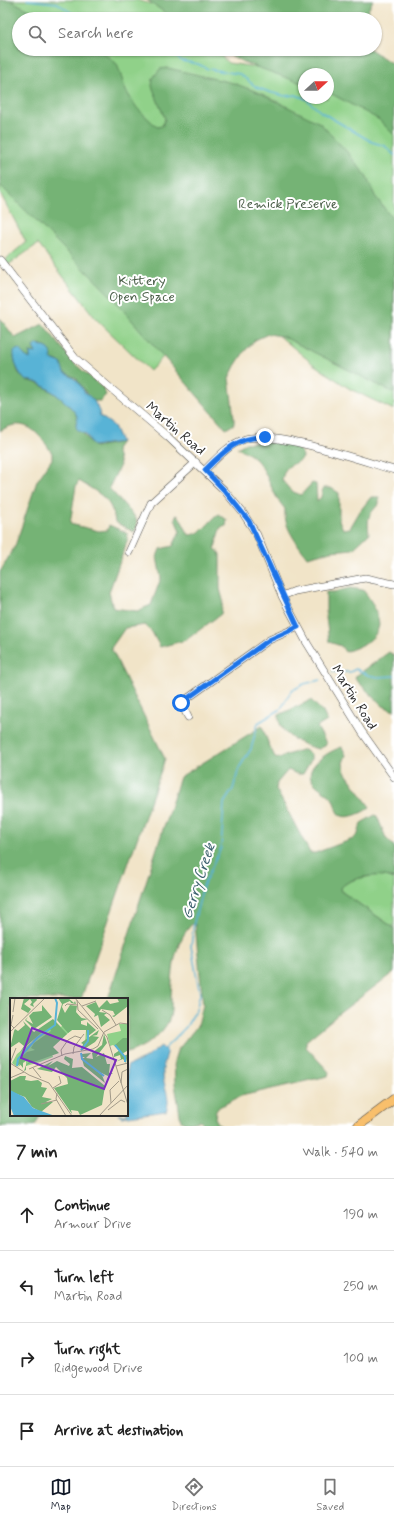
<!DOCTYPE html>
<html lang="en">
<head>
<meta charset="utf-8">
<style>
  body { margin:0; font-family:Mynerve,sans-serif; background:#f2f2f2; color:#222 }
  .compass { position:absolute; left:298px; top:68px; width:36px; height:36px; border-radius:50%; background:#fff; box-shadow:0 1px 3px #0004; rotate:69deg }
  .stop { position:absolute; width:12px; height:12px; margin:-9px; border:3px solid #1a73e8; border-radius:50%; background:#fff }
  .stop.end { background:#1a73e8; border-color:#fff; box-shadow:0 1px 4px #0008 }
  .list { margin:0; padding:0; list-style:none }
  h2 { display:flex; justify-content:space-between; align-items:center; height:52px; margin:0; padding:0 16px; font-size:17px }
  h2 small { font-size:13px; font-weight:400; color:#767676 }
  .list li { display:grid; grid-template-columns:26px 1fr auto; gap:12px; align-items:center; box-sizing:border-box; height:72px; padding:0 16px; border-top:1px solid #e0e0e0 }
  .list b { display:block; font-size:15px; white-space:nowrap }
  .list p { margin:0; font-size:13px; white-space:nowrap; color:#767676 }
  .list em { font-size:13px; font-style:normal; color:#767676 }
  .icon { flex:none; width:22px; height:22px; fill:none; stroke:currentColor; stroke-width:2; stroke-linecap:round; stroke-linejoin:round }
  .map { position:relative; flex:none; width:394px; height:1126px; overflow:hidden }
  .search { position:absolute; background:#fff; box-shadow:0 1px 3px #0004; left:12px; right:12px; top:12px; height:44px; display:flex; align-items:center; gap:10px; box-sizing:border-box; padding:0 14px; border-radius:22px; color:#767676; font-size:15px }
  .sheet { height:340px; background:#fff }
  nav { display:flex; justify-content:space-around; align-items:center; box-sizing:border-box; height:56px; border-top:1px solid #e0e0e0; background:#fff; font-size:11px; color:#767676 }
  nav a { display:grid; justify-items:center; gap:2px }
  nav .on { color:#111827 }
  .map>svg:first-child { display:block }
  .green { fill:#90d189; stroke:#5e7e5a }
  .forest { fill:#74b375; stroke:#506f50 }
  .water { fill:#58b3d6; stroke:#426f80 }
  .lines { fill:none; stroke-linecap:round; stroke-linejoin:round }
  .stream { stroke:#58b3d6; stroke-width:1.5 }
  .minor-casing { stroke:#494743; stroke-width:8 }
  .major-casing { stroke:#494743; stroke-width:10 }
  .minor { stroke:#fff; stroke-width:7 }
  .major { stroke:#f8bf6c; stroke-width:9 }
  .route { stroke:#1a73e8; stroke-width:5 }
  .labels { text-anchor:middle; stroke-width:4; stroke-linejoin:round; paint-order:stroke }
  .park-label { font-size:14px; fill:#495d47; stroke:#fff }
  .street-label { font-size:14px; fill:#2b2b2b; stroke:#fff }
  .water-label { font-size:15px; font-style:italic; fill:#3d616f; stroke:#fff }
  .inset-river { fill:none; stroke:#58b3d6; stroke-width:2 }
  .inset-road { fill:none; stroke:#a29a89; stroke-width:1 }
  .view { fill:#7b2cbf; fill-opacity:0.15; stroke:#7b2cbf; stroke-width:2 }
  .inset-edge { fill:none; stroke:#2b2b2b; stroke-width:2 }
</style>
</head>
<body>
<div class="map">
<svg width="394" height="1126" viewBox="0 0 394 1126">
  <rect width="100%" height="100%" fill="#fff"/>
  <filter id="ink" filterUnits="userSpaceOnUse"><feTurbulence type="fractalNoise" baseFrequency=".025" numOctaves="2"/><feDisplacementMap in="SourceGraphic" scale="8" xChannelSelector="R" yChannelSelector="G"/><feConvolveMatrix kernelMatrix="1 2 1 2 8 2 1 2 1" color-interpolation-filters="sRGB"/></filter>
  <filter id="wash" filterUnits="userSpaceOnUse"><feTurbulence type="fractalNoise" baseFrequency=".012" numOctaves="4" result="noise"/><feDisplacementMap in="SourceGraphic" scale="16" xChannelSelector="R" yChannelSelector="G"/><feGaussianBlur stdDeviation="0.9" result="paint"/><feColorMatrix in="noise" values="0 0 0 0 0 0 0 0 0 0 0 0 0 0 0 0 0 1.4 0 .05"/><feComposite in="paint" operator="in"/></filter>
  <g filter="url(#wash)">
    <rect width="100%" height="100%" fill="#f1e4c8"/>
    <path class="green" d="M0,0H136L155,5L188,19H19V49H215L228,63L304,74V98H328V83L394,126V410L350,389L313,364L277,334L217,299L150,371L96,319L38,244L8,265L5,260L26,242L0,193Z
      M381,874L394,879V928L342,892L341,888C347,878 370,877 381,874Z"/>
    <path class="forest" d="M0,0H10L47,19H19V49H99L117,64L126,91L137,108L157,127L162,126L165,119L152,86L153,78L160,69L168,68L233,83L258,92L320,123L348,153L366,176L375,196L394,221V393L282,336L268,334L255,340L244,352L235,366L229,378L234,418V424L226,429L110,295L0,185Z
      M147,0H373L364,19H174Z
      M218,49H370L394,65V135L378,119L328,92V74H304V84L243,62Z
      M0,318L15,338L43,324L75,364L103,388L106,395L100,401H92L76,378L64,373L58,361L51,359L47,348L40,344L33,347L36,353L30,352V359L25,356H14L18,372L26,381C36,378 77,406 77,418C77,420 76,422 76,425C82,431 90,443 95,447L121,442L116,449L120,465L109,488L136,518L137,526L134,532L115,522C112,498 98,493 79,481L76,486L70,524L99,531L108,530L109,525L127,533L128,539L109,592L113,608L137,611L151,605L161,578L157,557L160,549L173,546L180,531L175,519L176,515L179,516L189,535C203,535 208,521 219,514L227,520L226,526L220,528L215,548L220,554V589L223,600L221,614L186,640L160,647L152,632L145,625L125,628L111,648L165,759L81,999H11V1115H40L36,1124L22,1126H0V572L15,546L37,481L52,459V453C39,433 25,415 0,431Z
      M270,441C280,444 303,444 303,458C292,468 286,461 282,480L291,491L301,495L312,483L316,484L317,501L321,497L323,488H331L339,493V520L343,529L350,528L360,511L371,497H379V504C368,515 367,518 369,534L353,549L331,551L307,557C297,543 283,527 285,509C264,485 270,460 237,448L246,443Z
      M350,588L363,590C371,600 378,611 379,625C376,642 358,647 345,652L341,646L329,642L326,617V592H334Z
      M389,652L394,655V711L383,706L355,679L356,676Z
      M311,700L323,712L327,721L317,727L326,743V745L319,749C303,746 277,734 279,715Z
      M262,726L269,745L276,759L301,750H305L311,755V760L303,774H297L288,770L277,783L276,789L310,853H315L353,839L358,834L361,823L375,815L377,816L386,838L394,846V879C383,872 348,877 341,888L342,892L394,928V972L341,1012L306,1041V1047L329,1072L328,1076L241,1096L219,1107L216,1111L215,1118L220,1126H205L200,1121L186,1124L181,1121L175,1084L174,1061L177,1051L198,1025L203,1005L195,924H192C173,944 173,970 171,996C171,1004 172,1012 169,1020C162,1036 143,1048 127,1053V999H108L180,777Z
      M342,747L346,755L343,763L345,772L370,807C365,812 349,819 342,816C335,814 336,804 332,798C327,792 318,788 313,782C301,767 331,750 342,747Z"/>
    <path class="water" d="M38,344L49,349L52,356L51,359L61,363L64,373C77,379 78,381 85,393C86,394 90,396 90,397C95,401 99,409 100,416L114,426L121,442L93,446C90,443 90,439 87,436C84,432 79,432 77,429C74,424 79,419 76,414C70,404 38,377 26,381C18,373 13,361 14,351L19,349L25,356L30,359V352L36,353L33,347Z
      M161,1046L167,1052C166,1060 162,1066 163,1074C163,1086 172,1099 166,1111L121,1117L119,1115H127V1066L144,1059Z"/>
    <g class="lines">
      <path class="stream" d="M27,0L57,3L81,19
        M164,49L182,61L198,64L208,69L240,74L256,87L269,92L285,96L296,95L306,99L321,112L372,142L385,146L394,155
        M332,672H350L356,669L368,675L378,677L394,676
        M164,1049L186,1027L196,1010L200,994L191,946L194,922L203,886L221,848L224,803L233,789L239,768L251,749L258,723L281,709L291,691L304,684L320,680
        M146,1126L147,1124"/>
    </g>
  </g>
  <g filter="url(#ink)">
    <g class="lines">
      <defs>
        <path id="minor" d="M0,260L75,358L168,437L224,490L243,513L257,535L282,596L307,643L362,732L394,777
          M205,470C216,459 229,444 245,439C273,430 363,461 394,470
          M129,552L151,503L196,462
          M282,596L295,591L365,578L394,584
          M188,717L181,703L269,640L298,627"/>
        <path id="major" d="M358,1126L394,1099"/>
      </defs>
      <use href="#minor" class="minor-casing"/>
      <use href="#major" class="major-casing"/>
      <use href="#minor" class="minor"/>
      <use href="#major" class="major"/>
    </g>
  </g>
  <g class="lines" filter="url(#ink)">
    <path class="route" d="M181,703L269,640L298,627L249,521L224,490L205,470C223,452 238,436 265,437"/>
  </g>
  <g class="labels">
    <g class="park-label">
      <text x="288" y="208">Remick Preserve</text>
      <text x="142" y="285">Kittery<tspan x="142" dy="16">Open Space</tspan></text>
    </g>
    <g class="street-label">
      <text transform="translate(176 428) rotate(41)" y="5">Martin Road</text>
      <text transform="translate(355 697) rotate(58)" y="5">Martin Road</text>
    </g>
    <g class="water-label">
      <text transform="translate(198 881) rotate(-72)" y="5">Gerry Creek</text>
    </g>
  </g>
  <g transform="translate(10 998)">
    <rect width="118" height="118" fill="#f1e4c8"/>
    <path d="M66,12L65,14L73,21L68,26L75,30L79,37L75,45L76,32L63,31L40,50L43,59L30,64L31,66L30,64L16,68V63L8,69L10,65L7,69L2,65L7,56L22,44L26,38L46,24L51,29ZM109,26H117L118,29V49L114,55L103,47L100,48L97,36L111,33Z" fill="#90d189"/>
    <path d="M14,0H26L27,2L23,6L24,9L20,7L22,4L20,1L14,6L21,11L14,21L18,15L11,11ZM48,0H58L64,5L65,3L66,6L61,5L60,3L53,6L52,9L55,15L60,7L67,8L66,14L71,20L78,21L71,23V26L77,28V24L86,32L77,39L76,32H62L58,35L47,22L52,6ZM107,0H118V8L104,19L102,18L105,17L103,13L91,11L89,14L97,15L94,17L100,22L91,29L88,17L84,19L85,16L76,8L86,4L89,10L97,2L100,6L109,4ZM32,7L42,19L24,31L15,22L18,19L16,22L23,26L19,18L23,14L32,13ZM43,21L57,36L43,49L49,55L18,66L16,68V72L14,73L16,67L19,64L18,62L13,64V70L10,66L7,68L9,61L17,54L25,52L21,50L24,45L41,33L40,31L31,35L10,54L14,48L9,44L0,50L4,33L5,31L8,33L15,27L13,23L24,34ZM89,32L87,37L82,38L89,39L85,44L71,53L73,46L71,45ZM94,36L97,45L86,59L94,55L97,66H100L99,75H103L98,78L85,72L92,77L95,85L74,68L72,61L75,59H72V56L81,55L76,60L83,61L82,55L92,47ZM113,40H118L117,53L113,55L114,58L118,56L116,65L113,61L105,64L111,61L110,57L104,59V56L110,52L105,47ZM55,58L63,61L62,70L72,69L95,88L92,107L70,117L68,113L61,112L62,116L44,90L58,86L57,80L46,69L42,74L27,71L43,63L38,68L47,63L59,68L60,66L54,61ZM10,78H16L15,82L21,83L28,82L32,85L31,89L37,90L32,99L42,101L36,104H43L31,114L22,109L15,99L1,94L0,83Z" fill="#74b375"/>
    <path d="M0,92L14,99L23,110L45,118H4L0,108Z" fill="#58b3d6"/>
    <path class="inset-river" d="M105,47L115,59V64M71,52L78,43V32M71,55L72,61L94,78M7,68L8,61L27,40L45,27L47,5L45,0"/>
    <path class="inset-road" d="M65,0L97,39L118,107M67,2L68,12L88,31M57,6L55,8L57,6L67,7M72,8L86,3M92,12L100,17L106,27M3,14L5,0M3,17L1,27L4,30M0,34L35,0M6,50L0,65L19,77L39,85L62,118M63,56L64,49L74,36M52,58L51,52L58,42L65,38L71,40M106,68L118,65M23,70L31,80M19,71L55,56L83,51L88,48L94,34L110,25L118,26M0,80L14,74M111,85L112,74L118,71M43,90L51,85L49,78M47,95L46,101L56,118M101,105L100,92L109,83M31,106L47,102M98,112L111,102L115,104M89,118L118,87"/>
    <path class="view" d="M22,30L106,62L94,91L11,60Z"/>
    <rect width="118" height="118" class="inset-edge"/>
  </g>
</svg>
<svg class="compass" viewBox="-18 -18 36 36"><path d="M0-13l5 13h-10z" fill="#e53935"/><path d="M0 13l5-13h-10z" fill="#767676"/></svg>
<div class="stop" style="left:181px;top:703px"></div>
<div class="stop end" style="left:265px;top:437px"></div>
<div class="search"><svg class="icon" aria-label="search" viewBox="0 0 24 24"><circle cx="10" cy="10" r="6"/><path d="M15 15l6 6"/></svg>Search here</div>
</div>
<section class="sheet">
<h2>7 min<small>Walk · 540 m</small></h2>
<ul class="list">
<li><svg class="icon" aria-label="ahead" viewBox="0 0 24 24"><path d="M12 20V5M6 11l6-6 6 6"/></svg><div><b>Continue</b><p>Armour Drive</p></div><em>190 m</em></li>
<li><svg class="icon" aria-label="left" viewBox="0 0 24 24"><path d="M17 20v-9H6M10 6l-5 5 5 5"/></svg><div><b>Turn left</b><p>Martin Road</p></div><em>250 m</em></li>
<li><svg class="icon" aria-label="right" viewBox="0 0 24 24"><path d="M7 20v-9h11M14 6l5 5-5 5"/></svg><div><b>Turn right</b><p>Ridgewood Drive</p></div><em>100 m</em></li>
<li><svg class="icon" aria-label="arrive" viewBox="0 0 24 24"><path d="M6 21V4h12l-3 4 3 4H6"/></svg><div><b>Arrive at destination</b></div></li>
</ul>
</section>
<nav>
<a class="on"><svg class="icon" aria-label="map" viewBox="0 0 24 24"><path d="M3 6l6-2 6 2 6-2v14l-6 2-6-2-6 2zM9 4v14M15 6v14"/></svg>Map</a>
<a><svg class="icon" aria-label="directions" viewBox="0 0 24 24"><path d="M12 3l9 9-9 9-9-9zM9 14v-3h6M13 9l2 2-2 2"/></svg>Directions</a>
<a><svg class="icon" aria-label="saved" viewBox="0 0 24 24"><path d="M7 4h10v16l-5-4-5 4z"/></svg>Saved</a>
</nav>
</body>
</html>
